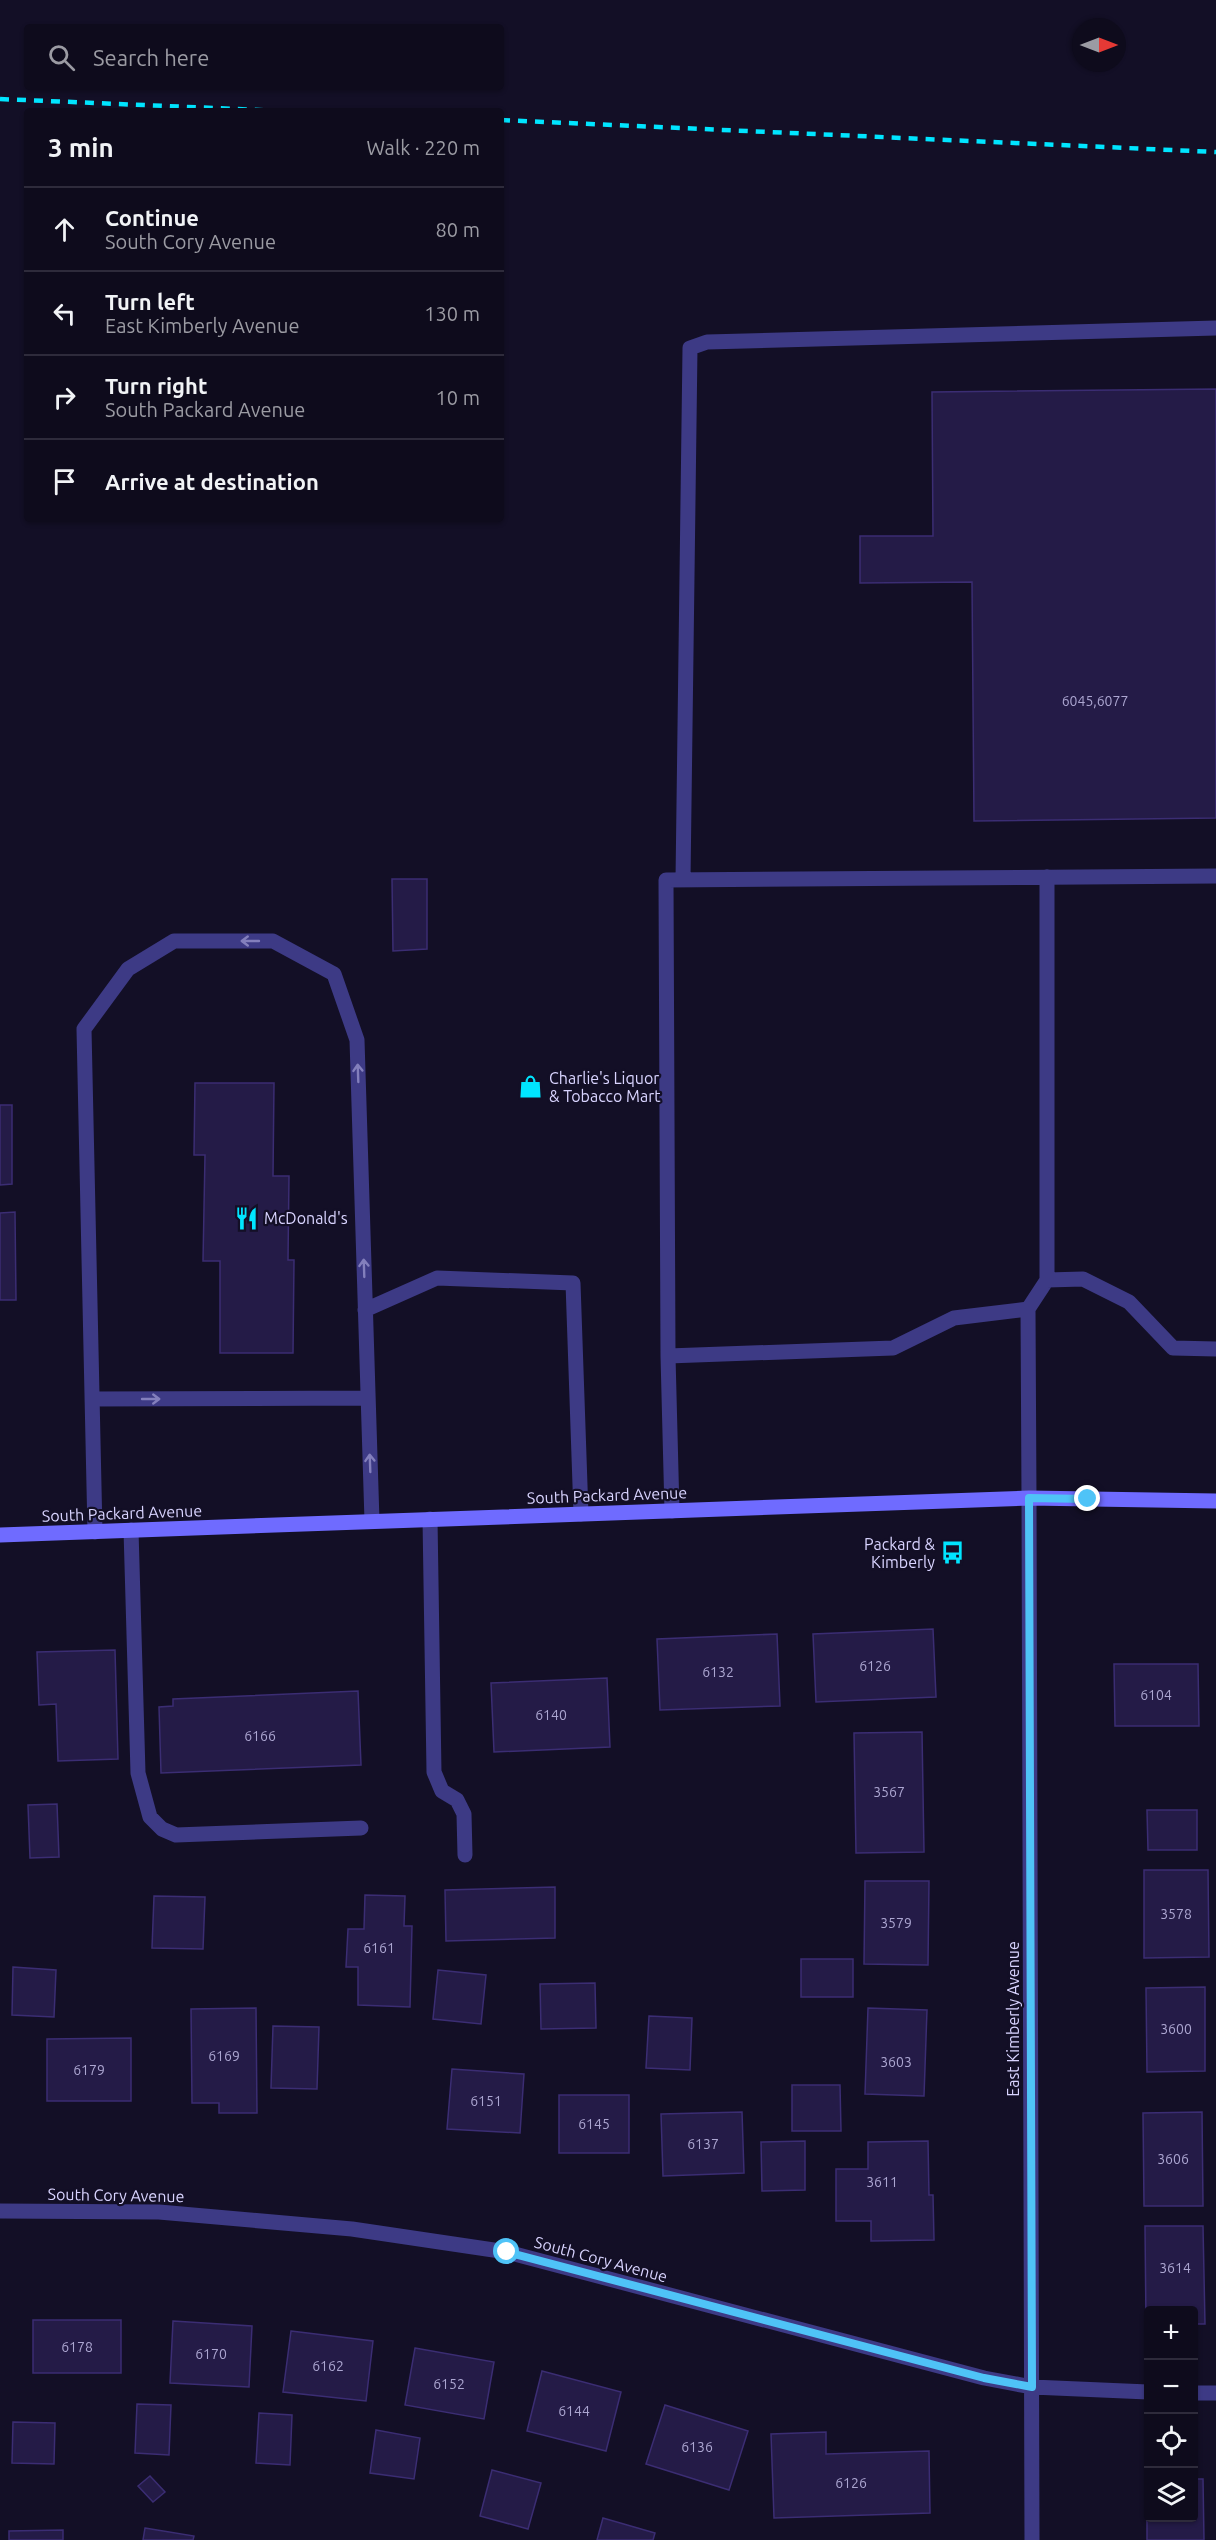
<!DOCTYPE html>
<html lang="en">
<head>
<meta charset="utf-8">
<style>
  body { margin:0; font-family:Ubuntu,sans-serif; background:#1c1929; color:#f1f3f6 }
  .controls { position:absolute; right:18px; bottom:18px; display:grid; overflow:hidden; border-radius:6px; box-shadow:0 2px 4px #0004 }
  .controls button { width:54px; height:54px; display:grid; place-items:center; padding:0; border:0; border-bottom:2px solid #2e2b3b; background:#0e0b1c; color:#f1f3f6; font:30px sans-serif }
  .compass { position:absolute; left:1072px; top:18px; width:54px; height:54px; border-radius:50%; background:#0e0b1c; box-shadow:0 2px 4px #0004; rotate:90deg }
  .stop { position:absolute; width:18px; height:18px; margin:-14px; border:4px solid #4fc3f7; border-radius:50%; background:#fff }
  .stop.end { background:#4fc3f7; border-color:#fff; box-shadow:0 2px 6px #0008 }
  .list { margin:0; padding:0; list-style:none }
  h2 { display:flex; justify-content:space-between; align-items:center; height:78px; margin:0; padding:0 24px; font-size:26px }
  h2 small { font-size:20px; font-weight:400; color:#9b9ba3 }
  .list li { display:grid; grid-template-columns:39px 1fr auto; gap:18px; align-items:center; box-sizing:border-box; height:84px; padding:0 24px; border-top:2px solid #2e2b3b }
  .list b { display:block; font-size:22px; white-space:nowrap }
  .list p { margin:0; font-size:20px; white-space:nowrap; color:#9b9ba3 }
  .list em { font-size:20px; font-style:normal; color:#9b9ba3 }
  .icon { flex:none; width:33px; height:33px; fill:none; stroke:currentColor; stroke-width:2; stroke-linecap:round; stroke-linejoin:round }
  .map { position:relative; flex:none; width:1216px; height:2540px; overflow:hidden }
  .search { position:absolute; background:#0e0b1c; box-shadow:0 2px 4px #0004; left:24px; top:24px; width:480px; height:66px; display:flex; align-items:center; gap:15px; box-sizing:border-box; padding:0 21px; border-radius:6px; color:#9b9ba3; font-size:22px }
  .panel { position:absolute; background:#0e0b1c; box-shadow:0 2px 4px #0004; left:24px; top:108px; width:480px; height:414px; border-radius:6px }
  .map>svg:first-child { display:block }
  .building { fill:#241b47; stroke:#3b2d73; stroke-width:1.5 }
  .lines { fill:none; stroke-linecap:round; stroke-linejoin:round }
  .lane { stroke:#3d3a85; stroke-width:15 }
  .street { stroke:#3d3a85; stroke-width:15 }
  .secondary { stroke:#6f6bff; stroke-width:15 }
  .rail { stroke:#00e5ff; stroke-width:4.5; stroke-dasharray:9 8; stroke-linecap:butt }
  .oneway { stroke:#837fbc }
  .route { stroke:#4fc3f7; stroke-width:8 }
  .labels { text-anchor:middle; stroke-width:4.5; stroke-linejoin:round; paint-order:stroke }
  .number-label { font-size:14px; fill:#aca6d1 }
  .poi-label { font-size:16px; fill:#d9d4ff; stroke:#130f26; text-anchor:start }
  .street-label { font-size:16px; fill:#d9d4ff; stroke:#130f26 }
</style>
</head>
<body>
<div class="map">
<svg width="1216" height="2540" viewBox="0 0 1216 2540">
  <rect width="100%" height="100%" fill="#130f26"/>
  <path class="building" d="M1216,389V818L974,821L972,582L860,583V536H933L932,392Z
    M392,879H427V949L393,951Z
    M195,1083H274L273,1176H289L288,1260H294L293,1353H220V1261H203L205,1155H194Z
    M0,1105H12V1184L0,1185Z
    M15,1212L16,1300H0V1213Z
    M933,1629L936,1697L816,1702L813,1634Z
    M777,1634L780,1706L660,1710L657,1639Z
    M115,1650L118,1759L58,1761L56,1704L39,1705L37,1652Z
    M1114,1664H1198L1199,1726H1115Z
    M607,1678L610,1747L494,1752L491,1683Z
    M358,1691L361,1765L161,1773L159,1707L173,1706V1699Z
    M922,1732L924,1852L856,1853L854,1733Z
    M57,1804L59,1857L30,1858L28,1805Z
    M1147,1810H1197V1850H1148Z
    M1144,1870H1208L1209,1957L1144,1958Z
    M865,1881H929L928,1965L864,1964Z
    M555,1887V1938L446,1941L445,1890Z
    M365,1895L405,1896L404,1926H412L410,2007L358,2005V1967H346L348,1929H364Z
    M154,1896L205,1897L203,1949L152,1948Z
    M801,1959H853V1997H801Z
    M13,1967L56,1970L54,2017L12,2015Z
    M438,1970L486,1975L481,2024L433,2019Z
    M595,1983L596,2028L541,2029L540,1984Z
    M1205,1987V2071L1147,2072L1146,1988Z
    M256,2008L257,2113H219V2103H192L191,2009Z
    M868,2008L927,2010L924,2096L865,2094Z
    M649,2016L692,2018L690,2070L646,2068Z
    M273,2026L319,2027L317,2089L271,2088Z
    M131,2038V2101H47V2039Z
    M452,2069L524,2074L520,2133L447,2129Z
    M792,2085H840L841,2131H792Z
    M559,2095H629V2153H559Z
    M742,2112L744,2173L663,2176L661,2114Z
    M1202,2112L1203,2206H1144L1143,2113Z
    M805,2141V2190L762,2191L761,2142Z
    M928,2141L929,2195H933L934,2240L871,2241V2221H836V2169H868V2142Z
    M1145,2226H1203L1205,2324H1194V2310H1148V2324H1146Z
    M33,2320H121V2373H33Z
    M173,2321L252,2326L249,2387L170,2383Z
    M291,2331L373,2341L366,2401L283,2392Z
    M415,2348L494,2362L484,2419L405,2405Z
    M542,2371L621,2392L606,2451L527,2431Z
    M137,2404L171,2405L169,2455L135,2453Z
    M665,2405L748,2431L729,2490L646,2464Z
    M259,2413L292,2415L290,2465L256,2463Z
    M13,2422L55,2423L54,2464L12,2463Z
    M376,2430L420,2438L414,2479L370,2473Z
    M826,2432V2454L929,2451L930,2513L774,2518L771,2434Z
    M492,2470L541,2483L528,2529L480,2516Z
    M150,2476L165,2492L153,2502L138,2486Z
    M1147,2479L1148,2518H1194V2479H1203L1204,2540H1147Z
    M603,2518L655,2533L653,2540H597Z
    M145,2528L194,2536L193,2540H143Z
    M63,2530V2540H9V2531Z"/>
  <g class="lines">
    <path class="lane" d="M1047,877V1280
      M683,880L690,348L707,342L1216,328
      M1028,1309L1029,1498
      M365,1310L437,1278L573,1283L581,1514
      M668,1356L666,880L1216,876
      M92,1399L368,1398
      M672,1511L668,1356L893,1348L954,1318L1028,1309L1047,1280L1083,1279L1129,1302L1173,1348L1216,1349
      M430,1519L434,1772L442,1791L457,1800L464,1814L465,1855
      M131,1530L138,1773L150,1817L162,1829L176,1835L361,1828
      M95,1532L84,1029L128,969L174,941H273L334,974L357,1040L372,1521"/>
    <path class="street" d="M1029,1498L1032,2540
      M0,2211L159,2212L352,2229L507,2252L984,2378L1032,2387L1148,2392
      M1194,2393H1216"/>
    <path class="secondary" d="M0,1535L1029,1498L1216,1501"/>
    <path class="rail" d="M0,99L284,111
      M501,120L1216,152"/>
  </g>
  <defs><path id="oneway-shaft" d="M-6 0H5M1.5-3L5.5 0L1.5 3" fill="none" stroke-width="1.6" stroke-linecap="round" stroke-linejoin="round" transform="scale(1.5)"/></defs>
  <g class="oneway">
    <use href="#oneway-shaft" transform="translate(250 941) rotate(-180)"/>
    <use href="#oneway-shaft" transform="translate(358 1073) rotate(-92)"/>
    <use href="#oneway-shaft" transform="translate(364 1268) rotate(-92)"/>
    <use href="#oneway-shaft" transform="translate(151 1399)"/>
    <use href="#oneway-shaft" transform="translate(370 1463) rotate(-92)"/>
  </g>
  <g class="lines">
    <path class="route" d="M507,2252L984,2378L1032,2387L1029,1498L1088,1499"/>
  </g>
  <defs>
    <symbol id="shop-bare" viewBox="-9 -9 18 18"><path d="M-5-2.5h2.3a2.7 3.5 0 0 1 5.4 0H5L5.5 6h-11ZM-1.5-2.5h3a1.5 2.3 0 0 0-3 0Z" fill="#00e5ff" stroke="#130f26" stroke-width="2.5" paint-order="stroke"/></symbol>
    <symbol id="restaurant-bare" viewBox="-9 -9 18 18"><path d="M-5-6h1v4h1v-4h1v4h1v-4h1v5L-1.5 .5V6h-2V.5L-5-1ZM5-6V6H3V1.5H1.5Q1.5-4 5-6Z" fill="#00e5ff" stroke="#130f26" stroke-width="2.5" paint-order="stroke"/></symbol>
    <symbol id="bus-bare" viewBox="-9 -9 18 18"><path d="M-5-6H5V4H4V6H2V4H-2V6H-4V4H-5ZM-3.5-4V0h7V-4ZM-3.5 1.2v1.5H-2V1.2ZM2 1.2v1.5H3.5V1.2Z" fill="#00e5ff" stroke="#130f26" stroke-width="2.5" paint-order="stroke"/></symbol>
  </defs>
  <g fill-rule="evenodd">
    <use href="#shop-bare" x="514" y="1070" width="33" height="33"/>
    <use href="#restaurant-bare" x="230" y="1202" width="33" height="33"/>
    <use href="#bus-bare" x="936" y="1536" width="33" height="33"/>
  </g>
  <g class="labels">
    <g class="number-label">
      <text x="1095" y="706">6045,6077</text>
      <text x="875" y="1671">6126</text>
      <text x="718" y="1677">6132</text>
      <text x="1156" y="1700">6104</text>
      <text x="551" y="1720">6140</text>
      <text x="260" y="1741">6166</text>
      <text x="889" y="1797">3567</text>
      <text x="1176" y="1919">3578</text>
      <text x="896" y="1928">3579</text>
      <text x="379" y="1953">6161</text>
      <text x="1176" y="2034">3600</text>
      <text x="224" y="2061">6169</text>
      <text x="896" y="2067">3603</text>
      <text x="89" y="2075">6179</text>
      <text x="486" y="2106">6151</text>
      <text x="594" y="2129">6145</text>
      <text x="703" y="2149">6137</text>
      <text x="1173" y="2164">3606</text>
      <text x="882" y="2187">3611</text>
      <text x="1175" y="2273">3614</text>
      <text x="77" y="2352">6178</text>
      <text x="211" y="2359">6170</text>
      <text x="328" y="2371">6162</text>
      <text x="449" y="2389">6152</text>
      <text x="574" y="2416">6144</text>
      <text x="697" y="2452">6136</text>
      <text x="851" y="2488">6126</text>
    </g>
    <g class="poi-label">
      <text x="549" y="1084">Charlie's Liquor<tspan x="549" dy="18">&amp; Tobacco Mart</tspan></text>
      <text x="264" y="1224">McDonald's</text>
      <text x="935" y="1550" text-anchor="end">Packard &amp;<tspan x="935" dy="18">Kimberly</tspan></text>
    </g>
    <g class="street-label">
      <text transform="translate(607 1495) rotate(-2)" y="6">South Packard Avenue</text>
      <text transform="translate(122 1513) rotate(-2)" y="6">South Packard Avenue</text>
      <text transform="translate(1013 2019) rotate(-90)" y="6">East Kimberly Avenue</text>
      <text transform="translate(116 2195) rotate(1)" y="6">South Cory Avenue</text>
      <text transform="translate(601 2259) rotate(15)" y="6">South Cory Avenue</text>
    </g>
  </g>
</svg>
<div class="controls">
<button>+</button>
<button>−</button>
<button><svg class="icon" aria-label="locate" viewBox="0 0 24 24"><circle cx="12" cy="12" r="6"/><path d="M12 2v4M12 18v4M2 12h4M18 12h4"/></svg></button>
<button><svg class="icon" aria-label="layers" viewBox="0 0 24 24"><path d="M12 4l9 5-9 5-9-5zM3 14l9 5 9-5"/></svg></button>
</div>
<svg class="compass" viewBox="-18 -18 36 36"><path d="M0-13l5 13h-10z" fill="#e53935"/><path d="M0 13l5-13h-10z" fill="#9b9ba3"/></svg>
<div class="stop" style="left:507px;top:2252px"></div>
<div class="stop end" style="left:1088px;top:1499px"></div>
<div class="search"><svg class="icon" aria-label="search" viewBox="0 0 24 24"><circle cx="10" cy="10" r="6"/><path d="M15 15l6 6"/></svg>Search here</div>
<section class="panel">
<h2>3 min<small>Walk · 220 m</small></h2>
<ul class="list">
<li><svg class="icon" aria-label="ahead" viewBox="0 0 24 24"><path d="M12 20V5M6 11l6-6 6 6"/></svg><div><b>Continue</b><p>South Cory Avenue</p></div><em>80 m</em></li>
<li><svg class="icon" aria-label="left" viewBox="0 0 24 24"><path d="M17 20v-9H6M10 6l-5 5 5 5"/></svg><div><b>Turn left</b><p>East Kimberly Avenue</p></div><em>130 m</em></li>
<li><svg class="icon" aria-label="right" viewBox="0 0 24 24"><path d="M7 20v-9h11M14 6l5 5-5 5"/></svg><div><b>Turn right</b><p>South Packard Avenue</p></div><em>10 m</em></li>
<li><svg class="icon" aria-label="arrive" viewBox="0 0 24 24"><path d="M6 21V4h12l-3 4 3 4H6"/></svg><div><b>Arrive at destination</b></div></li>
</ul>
</section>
</div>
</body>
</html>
